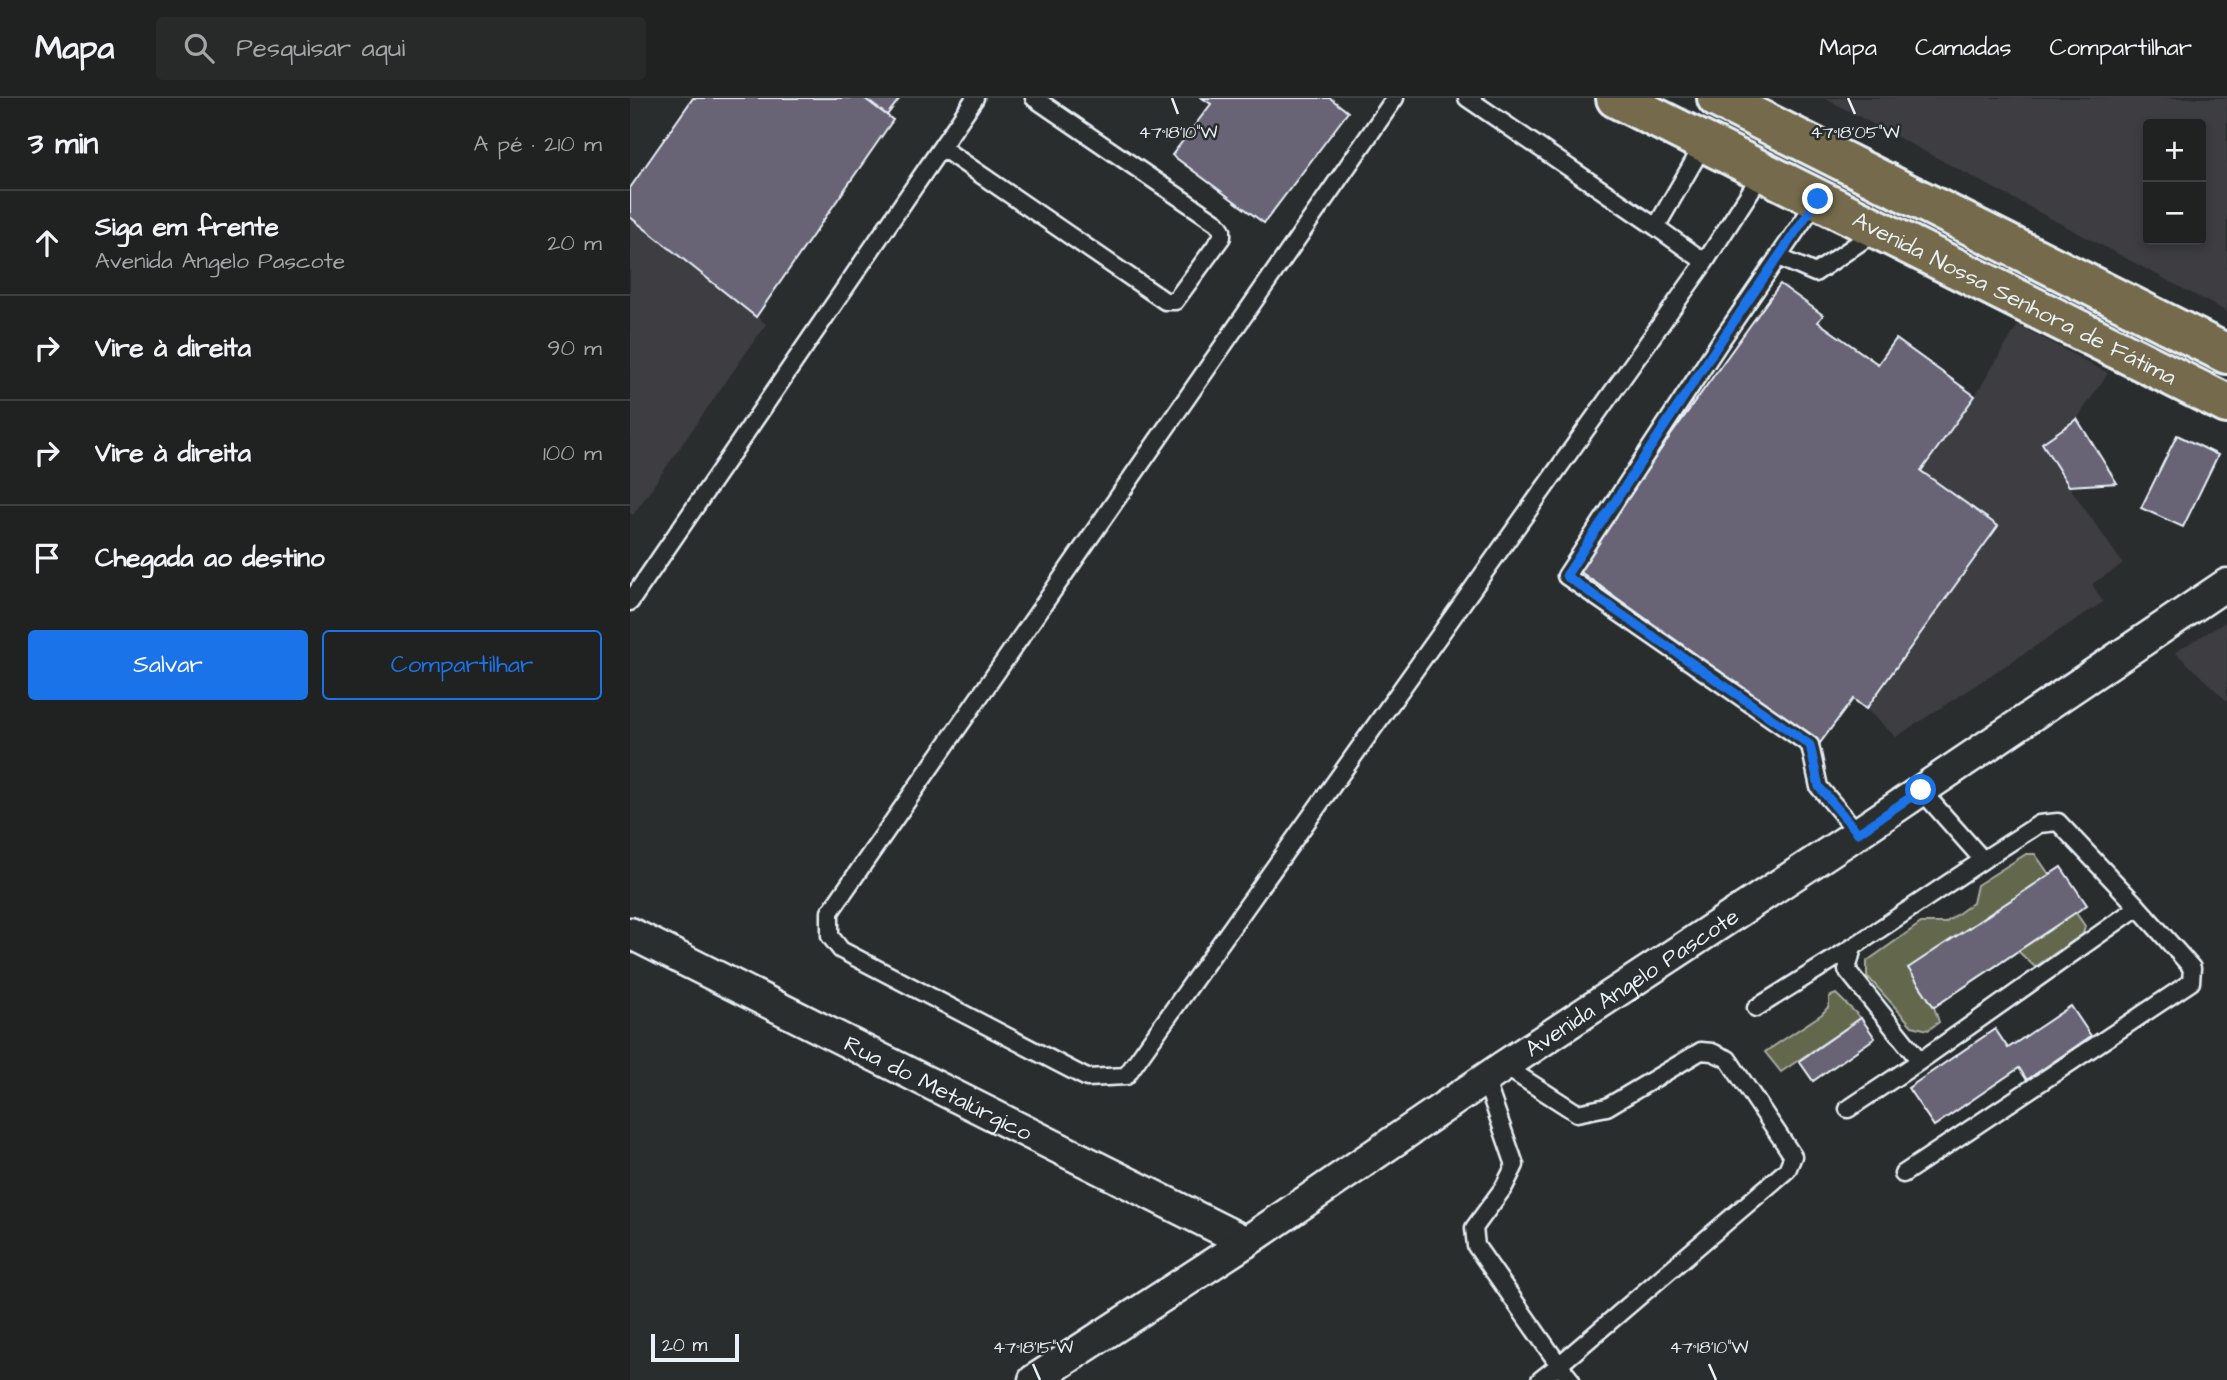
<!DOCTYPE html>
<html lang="pt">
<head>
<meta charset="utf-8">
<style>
  body { margin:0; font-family:"Architects Daughter",sans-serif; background:#282a2a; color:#f1f3f6 }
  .controls { position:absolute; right:21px; top:21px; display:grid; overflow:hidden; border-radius:7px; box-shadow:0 4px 10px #0003 }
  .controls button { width:63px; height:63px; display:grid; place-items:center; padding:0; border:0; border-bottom:2px solid #3d3f40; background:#202222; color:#f1f3f6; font:35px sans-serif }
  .scale { position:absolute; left:21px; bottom:18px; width:88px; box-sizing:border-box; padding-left:7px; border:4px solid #e8f1f8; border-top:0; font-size:19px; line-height:24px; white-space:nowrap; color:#e8f1f8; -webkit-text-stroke:5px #2a2d2e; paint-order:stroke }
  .stop { position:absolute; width:21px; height:21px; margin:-16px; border:5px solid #1a73e8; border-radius:50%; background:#fff }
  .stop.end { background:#1a73e8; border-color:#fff; box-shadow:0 2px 7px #0008 }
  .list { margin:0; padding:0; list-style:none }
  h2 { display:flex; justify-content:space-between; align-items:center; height:91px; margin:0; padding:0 28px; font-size:30px }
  h2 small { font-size:23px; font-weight:400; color:#a2a4a5 }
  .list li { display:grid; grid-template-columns:46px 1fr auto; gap:21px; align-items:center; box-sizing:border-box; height:105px; padding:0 28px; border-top:2px solid #3d3f40 }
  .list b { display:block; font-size:26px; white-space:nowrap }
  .list p { margin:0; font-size:23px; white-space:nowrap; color:#a2a4a5 }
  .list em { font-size:23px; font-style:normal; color:#a2a4a5 }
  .actions { display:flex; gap:14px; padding:21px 28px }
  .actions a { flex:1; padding:16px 0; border:2px solid #1a73e8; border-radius:7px; text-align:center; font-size:24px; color:#1a73e8 }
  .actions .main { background:#1a73e8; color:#fff }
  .icon { flex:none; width:38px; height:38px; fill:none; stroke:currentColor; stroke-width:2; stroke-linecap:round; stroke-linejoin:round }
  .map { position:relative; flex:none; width:1597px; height:1282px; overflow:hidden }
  header { display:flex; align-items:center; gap:42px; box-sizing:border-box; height:98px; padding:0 35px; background:#202222; border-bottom:2px solid #3d3f40 }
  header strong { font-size:33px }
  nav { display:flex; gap:38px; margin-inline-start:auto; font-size:24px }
  .search { width:490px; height:63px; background:#282a2a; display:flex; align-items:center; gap:18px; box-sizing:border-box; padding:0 24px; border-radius:7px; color:#a2a4a5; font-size:26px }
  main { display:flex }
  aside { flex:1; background:#202222 }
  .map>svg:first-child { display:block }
  .built { fill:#3c3d43; fill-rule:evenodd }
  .green { fill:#63684e; stroke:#a6aca3; stroke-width:2 }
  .building { fill:#676375; stroke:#e8f1f8; stroke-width:2 }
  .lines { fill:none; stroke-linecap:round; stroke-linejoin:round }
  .lane-casing { stroke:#e8f1f8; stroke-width:21 }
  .street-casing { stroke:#e8f1f8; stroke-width:35 }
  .primary-casing { stroke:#e8f1f8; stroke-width:44 }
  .lane { stroke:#2a2d2e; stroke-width:16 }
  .street { stroke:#2a2d2e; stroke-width:30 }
  .primary { stroke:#746b4b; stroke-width:38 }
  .route { stroke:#1a73e8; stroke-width:9 }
  .ticks { fill:none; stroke:#e8f1f8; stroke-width:2.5 }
  .labels { text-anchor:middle; stroke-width:5; stroke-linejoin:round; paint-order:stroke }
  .street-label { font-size:23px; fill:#e8f1f8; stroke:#2a2d2e }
  .ticks-label { font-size:18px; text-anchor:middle; fill:#e8f1f8; stroke:#2a2d2e; stroke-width:5; stroke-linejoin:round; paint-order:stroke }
</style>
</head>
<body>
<header>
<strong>Mapa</strong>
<div class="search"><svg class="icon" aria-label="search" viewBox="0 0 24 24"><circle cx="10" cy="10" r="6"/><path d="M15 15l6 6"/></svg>Pesquisar aqui</div>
<nav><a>Mapa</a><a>Camadas</a><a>Compartilhar</a></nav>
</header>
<main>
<aside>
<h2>3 min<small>A pé · 210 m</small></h2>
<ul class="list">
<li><svg class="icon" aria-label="ahead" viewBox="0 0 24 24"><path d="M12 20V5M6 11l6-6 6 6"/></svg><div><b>Siga em frente</b><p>Avenida Angelo Pascote</p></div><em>20 m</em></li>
<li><svg class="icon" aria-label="right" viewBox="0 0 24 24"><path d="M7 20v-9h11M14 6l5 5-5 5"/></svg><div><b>Vire à direita</b></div><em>90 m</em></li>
<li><svg class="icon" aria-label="right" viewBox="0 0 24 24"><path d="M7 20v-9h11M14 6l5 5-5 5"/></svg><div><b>Vire à direita</b></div><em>100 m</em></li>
<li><svg class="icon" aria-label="arrive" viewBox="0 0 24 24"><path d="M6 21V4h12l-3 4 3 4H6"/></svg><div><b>Chegada ao destino</b></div></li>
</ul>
<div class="actions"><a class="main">Salvar</a><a>Compartilhar</a></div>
</aside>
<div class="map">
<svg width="1597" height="1282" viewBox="0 0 1597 1282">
  <rect width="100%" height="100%" fill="#2a2d2e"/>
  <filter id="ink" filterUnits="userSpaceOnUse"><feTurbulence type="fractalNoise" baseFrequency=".0143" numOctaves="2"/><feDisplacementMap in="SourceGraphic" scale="14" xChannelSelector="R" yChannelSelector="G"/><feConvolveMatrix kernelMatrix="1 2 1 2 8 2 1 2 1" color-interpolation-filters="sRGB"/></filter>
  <g filter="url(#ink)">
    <path class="built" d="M1194,0H1597V214ZM1518,26H1571V142H1518Z
      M0,119L136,226L3,417L0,415Z
      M1388,227L1478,275L1447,321L1412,345L1439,388L1493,466L1462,486L1473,504L1266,639L1236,611L1368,428L1291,373L1345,298Z
      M1597,523V603L1545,554Z"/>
    <path class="green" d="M1396,756H1405L1455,828L1453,836L1405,869L1388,853L1304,909L1309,924L1298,932L1282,928L1237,878V863L1291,825H1315L1343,805L1347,787Z
      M1206,896L1231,920L1151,974L1135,954L1192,916L1199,908V899Z"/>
    <path class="building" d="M63,0H234L263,22L126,219L0,119V90Z
      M234,0H270L257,17Z
      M572,0H700L718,14L634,125L542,57L581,6Z
      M1150,186L1193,217L1188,224L1248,266L1266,241L1345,298L1291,373L1368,428L1236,611L1223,601L1190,645L945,470Z
      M1447,321L1487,385L1439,388L1412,345Z
      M1547,337L1588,357L1553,429L1511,410Z
      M1431,769L1457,807L1304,909L1278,870Z
      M1441,908L1461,938L1397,982L1389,970L1304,1028L1278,990L1365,931L1378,950Z
      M1231,920L1245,940L1183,983L1169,963Z"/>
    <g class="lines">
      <defs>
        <path id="lane" d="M765,0L200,814V838L211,852L457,980L496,978L1075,164L1133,74
          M837,0L1026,129L1075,44
          M312,50L535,203H545L592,139V132L587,125L404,0
          M1188,101L1090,244L936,478L1180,647L1189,689L1228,735
          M1026,129L1075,164
          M1148,159L1185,175L1248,132
          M0,504L345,0
          M1353,762L1409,726L1428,724L1508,809
          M1126,910L1223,849
          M874,968L947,1015L977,1009L1071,953L1082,954L1098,961L1163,1058L1157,1072L929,1267L941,1282
          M855,981L885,1067L874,1089L844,1130L846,1148L929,1267L910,1282
          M1218,1011L1290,963
          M1273,1076L1561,884L1562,870L1508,809L1290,963L1217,872L1223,849L1353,762L1291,692"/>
        <g id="street">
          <path id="s1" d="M0,835L616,1144"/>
          <path id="s2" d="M404,1282L616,1144L874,968L1228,735L1597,486"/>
        </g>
        <g id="primary">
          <path id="s3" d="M986,0L1597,306"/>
          <path d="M1087,0L1597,256"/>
        </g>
      </defs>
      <use href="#lane" class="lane-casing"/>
      <use href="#street" class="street-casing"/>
      <use href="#primary" class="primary-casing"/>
      <use href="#lane" class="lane"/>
      <use href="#street" class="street"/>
      <use href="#primary" class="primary"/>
    </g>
  </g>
  <g class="lines" filter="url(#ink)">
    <path class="route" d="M1188,101L1090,244L936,478L1180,647L1189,689L1228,735L1291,692"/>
  </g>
  <path class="ticks" d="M542,0L548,16M1218,0L1225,16M403,1266L410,1282M1079,1266L1086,1282"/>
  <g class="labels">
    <g class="street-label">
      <text dy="8" stroke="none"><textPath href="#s3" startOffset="446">Avenida Nossa Senhora de Fátima</textPath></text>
      <text dy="8" stroke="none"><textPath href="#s2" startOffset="718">Avenida Angelo Pascote</textPath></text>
      <text dy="8" stroke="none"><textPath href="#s1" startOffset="345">Rua do Metalúrgico</textPath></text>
    </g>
  </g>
  <g class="ticks-label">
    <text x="548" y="40">47°18'10"W</text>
    <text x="1225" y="40">47°18'05"W</text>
    <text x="403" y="1255">47°18'15"W</text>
    <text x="1079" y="1255">47°18'10"W</text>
  </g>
</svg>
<div class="controls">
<button>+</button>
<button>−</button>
</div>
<div class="scale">20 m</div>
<div class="stop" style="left:1291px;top:692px"></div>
<div class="stop end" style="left:1188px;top:101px"></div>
</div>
</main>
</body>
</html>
